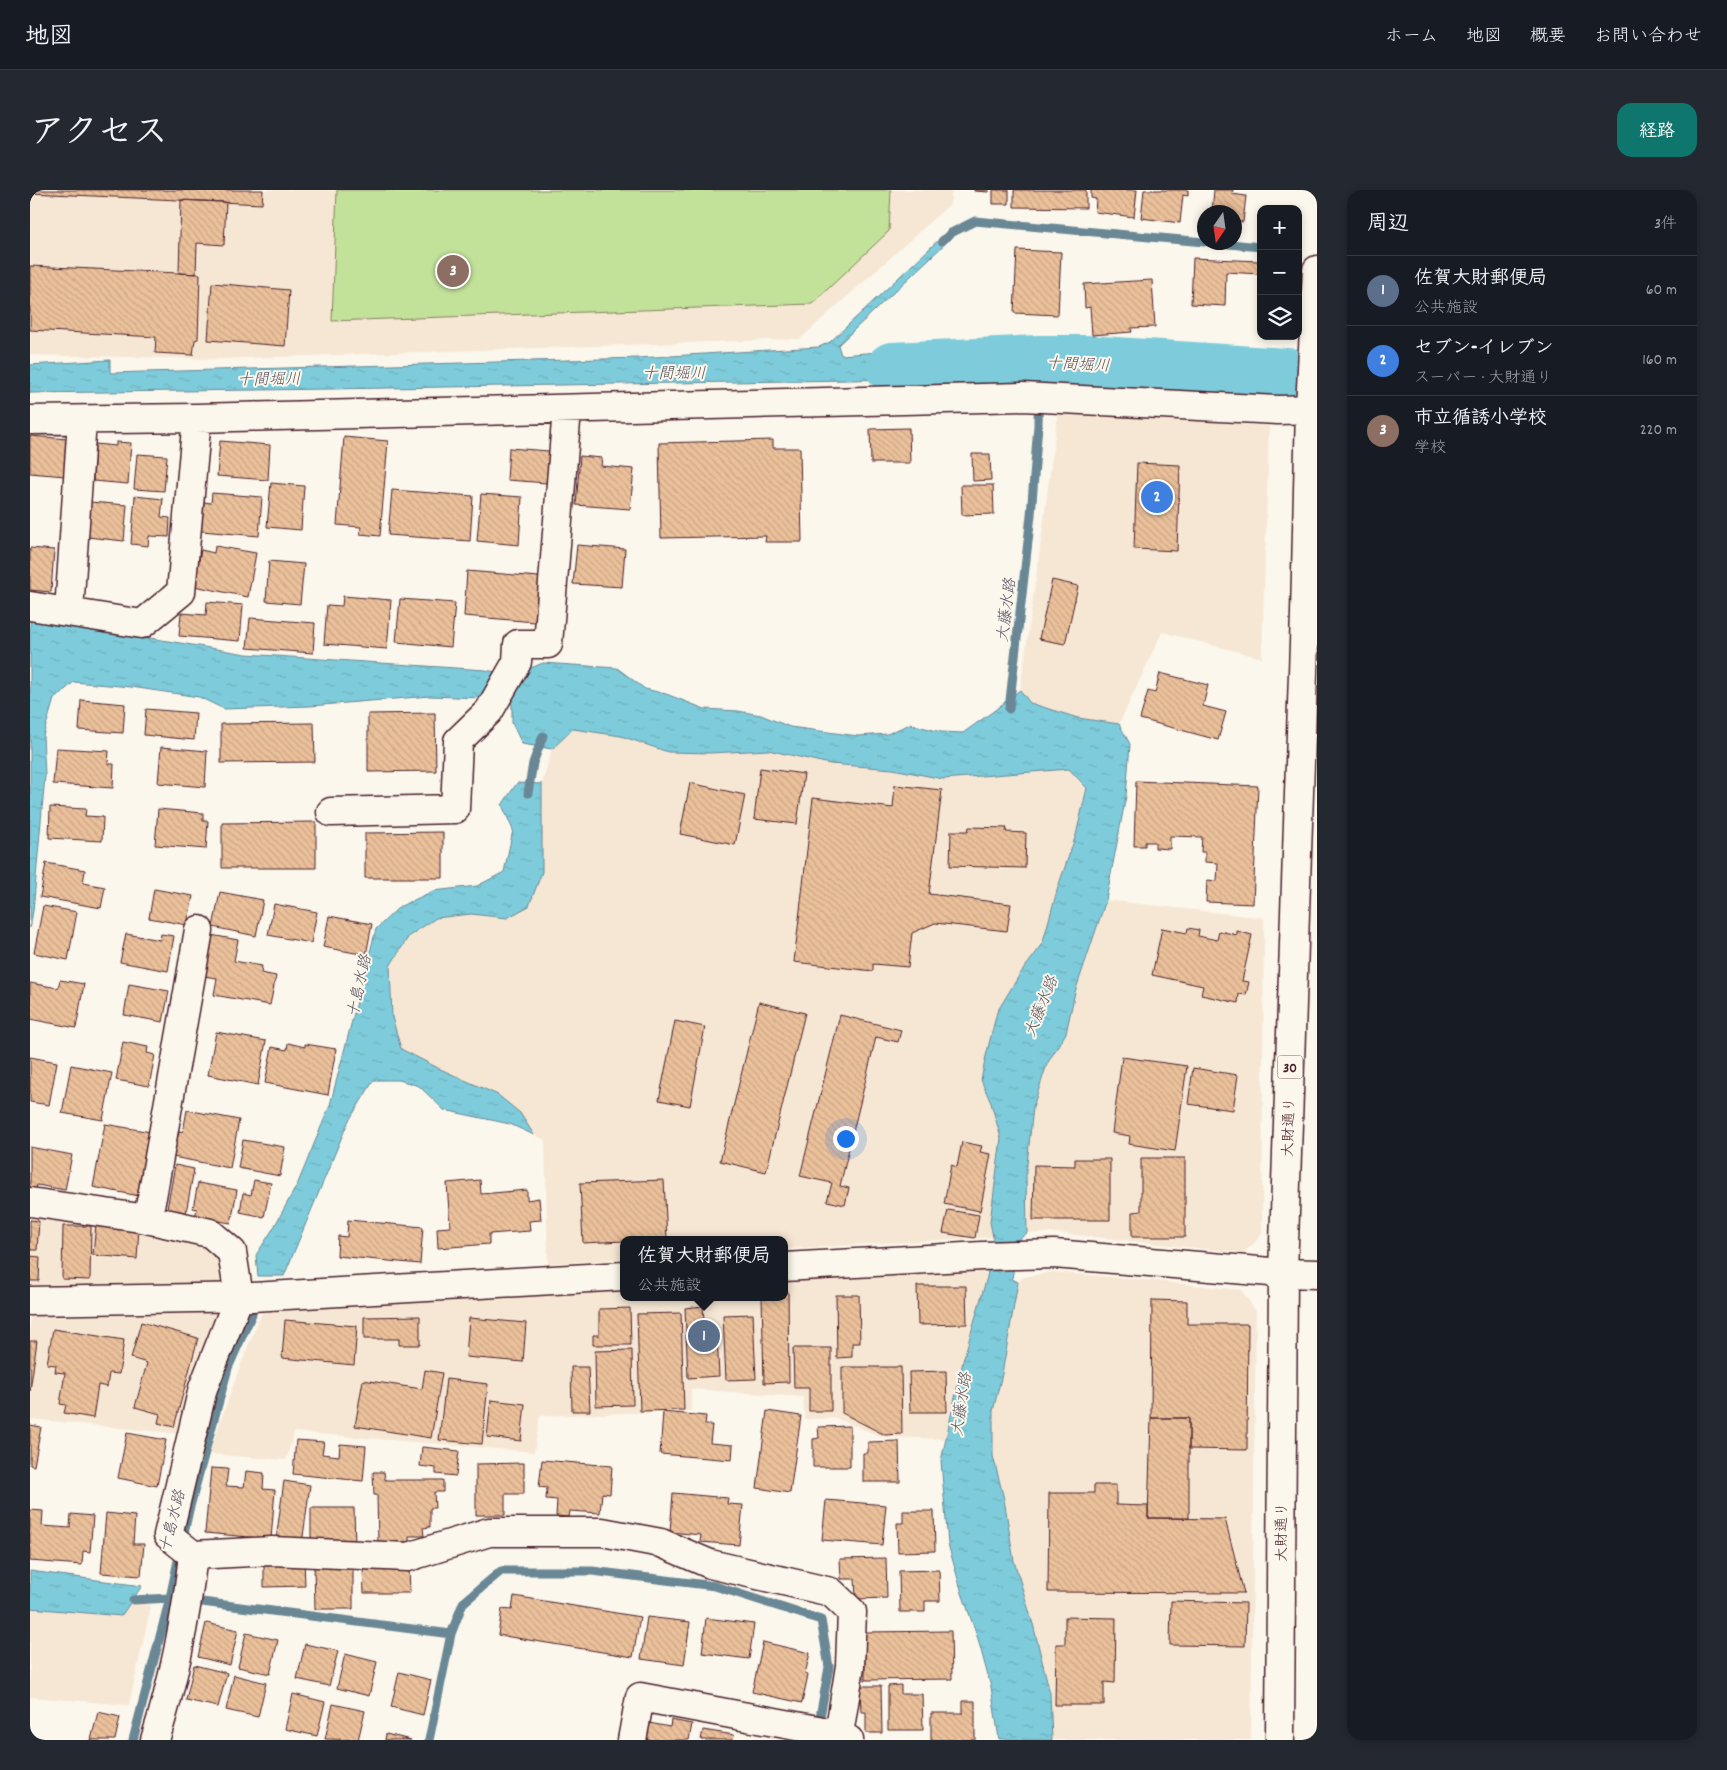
<!DOCTYPE html>
<html lang="ja">
<head>
<meta charset="utf-8">
<style>
  body { margin:0; font-family:Dekko,"Klee One",sans-serif; background:#242831; color:#f1f3f6 }
  .controls { position:absolute; right:15px; top:15px; display:grid; overflow:hidden; border-radius:10px; box-shadow:0 2px 8px #0003 }
  .controls button { width:45px; height:45px; display:grid; place-items:center; padding:0; border:0; border-bottom:1px solid #363941; background:#171b24; color:#f1f3f6; font:25px sans-serif }
  .compass { position:absolute; left:1167px; top:15px; width:45px; height:45px; border-radius:50%; background:#171b24; box-shadow:0 2px 8px #0003; rotate:193deg }
  .you { position:absolute; left:815px; top:948px; width:18px; height:18px; margin:-12px; border:4px solid #fff; border-radius:50%; background:#1a73e8; box-shadow:0 0 0 8px #1a73e833 }
  .badge { display:grid; place-items:center; width:32px; height:32px; border-radius:50%; background:#0f766e; color:#fff; font-size:16px; font-weight:700 }
  .pin { position:absolute; translate:-50% -50%; border:2px solid #fff; box-shadow:0 1px 5px #0006 }
  .popup { position:absolute; left:590px; top:1046px; width:168px; height:65px; box-sizing:border-box; display:grid; place-content:center; border-radius:10px; background:#171b24; filter:drop-shadow(0 1px 4px #0005); font-size:16px; white-space:nowrap; color:#9ea1a6 }
  .popup b { font-size:19px; color:#f1f3f6 }
  .popup::after { content:''; position:absolute; left:50%; top:100%; margin-left:-10px; border:10px solid transparent; border-top-color:#171b24 }
  .list { margin:0; padding:0; list-style:none }
  h2 { display:flex; justify-content:space-between; align-items:center; height:65px; margin:0; padding:0 20px; font-size:21px }
  h2 small { font-size:16px; font-weight:400; color:#9ea1a6 }
  .list li { display:grid; grid-template-columns:32px 1fr auto; gap:15px; align-items:center; box-sizing:border-box; height:70px; padding:0 20px; border-top:1px solid #363941 }
  .list b { display:block; font-size:19px; white-space:nowrap }
  .list p { margin:0; font-size:16px; white-space:nowrap; color:#9ea1a6 }
  .list em { font-size:16px; font-style:normal; color:#9ea1a6 }
  .icon { flex:none; width:28px; height:28px; fill:none; stroke:currentColor; stroke-width:2; stroke-linecap:round; stroke-linejoin:round }
  .map { position:relative; flex:none; width:1287px; height:1550px; overflow:hidden; border-radius:15px }
  header { display:flex; align-items:center; gap:30px; box-sizing:border-box; height:70px; padding:0 25px; background:#171b24; border-bottom:1px solid #363941 }
  header strong { font-size:24px }
  nav { display:flex; gap:28px; margin-inline-start:auto; font-size:18px }
  .intro { display:flex; align-items:center; justify-content:space-between; box-sizing:border-box; height:120px; padding:0 30px }
  h1 { margin:0; font-size:35px }
  .button { padding:12px 22px; border-radius:15px; background:#0f766e; color:#fff; font-size:18px; font-weight:700 }
  main { display:flex; gap:30px; padding:0 30px }
  aside { flex:1; background:#171b24; border-radius:15px; box-shadow:0 2px 8px #0003 }
  .map>svg:first-child { display:block }
  .built { fill:#f6e7d4 }
  .pitch { fill:#c2e199; stroke:#868062 }
  .water { fill:url(#water-ripples); stroke:#698795 }
  .lines { fill:none; stroke-linecap:round; stroke-linejoin:round }
  .stream { stroke:#698795; stroke-width:9 }
  .river { stroke:#7eccdb; stroke-width:52 }
  .building { fill:url(#building-back-hatch); stroke:#4a1f2b }
  .street-casing { stroke:#4a1f2b; stroke-width:31 }
  .secondary-casing { stroke:#4a1f2b; stroke-width:31 }
  .primary-casing { stroke:#4a1f2b; stroke-width:31 }
  .street { stroke:#fbf7ec; stroke-width:28 }
  .secondary { stroke:#fbf7ec; stroke-width:28 }
  .primary { stroke:#fbf7ec; stroke-width:28 }
  .labels { text-anchor:middle; stroke-width:4; stroke-linejoin:round; paint-order:stroke }
  .shield { fill:#fbf7ec; stroke:#7f6065; stroke-width:1 }
  .shield-label { font-size:14px; font-weight:bold; fill:#4a1f2b }
  .street-label { font-size:15px; fill:#4a1f2b; stroke:#fbf7ec }
  .water-label { font-size:16px; font-style:italic; fill:#5a5360; stroke:#fbf7ec }
</style>
</head>
<body>
<header>
<strong>地図</strong>
<nav><a>ホーム</a><a>地図</a><a>概要</a><a>お問い合わせ</a></nav>
</header>
<div class="intro"><h1>アクセス</h1><a class="button">経路</a></div>
<main>
<div class="map">
<svg width="1287" height="1550" viewBox="0 0 1287 1550">
  <defs>
    <pattern id="water-ripples" width="26" height="14" patternUnits="userSpaceOnUse" patternTransform="scale(1.25)"><rect width="26" height="14" fill="#7eccdb"/><path d="M2 4q2-2 4 0t4 0M15 11q2-2 4 0t4 0" fill="none" stroke="#6eafbc"/></pattern>
    <pattern id="building-back-hatch" width="6" height="6" patternUnits="userSpaceOnUse" patternTransform="scale(1.25)"><rect width="6" height="6" fill="#ebc19b"/><path d="M-1 5l2 2M0 0l6 6M5-1l2 2" fill="none" stroke="#cba586"/></pattern>
  </defs>
  <rect width="100%" height="100%" fill="#fbf7ec"/>
  <filter id="ink" filterUnits="userSpaceOnUse"><feTurbulence type="fractalNoise" baseFrequency=".02" numOctaves="2"/><feDisplacementMap in="SourceGraphic" scale="10" xChannelSelector="R" yChannelSelector="G"/><feConvolveMatrix kernelMatrix="1 2 1 2 8 2 1 2 1" color-interpolation-filters="sRGB"/></filter>
  <g filter="url(#ink)">
    <path class="built" d="M0,0H922L920,14L770,149L190,169L0,165Z
      M1028,221L1239,236L1232,468L1132,442L1089,534L1048,528L1000,513L990,500L1008,374Z
      M543,539L591,546L638,562L680,563L738,560L800,574L863,579L913,589L1039,579L1057,598L1046,645L1028,697L1012,755L990,784L951,891L961,913L971,948L960,1032L963,1047L754,1059V1050H594V1069L518,1074L515,950L504,945L490,923L370,859L362,827L360,777L379,746L406,728L441,724L477,728L512,682V594L522,559Z
      M1076,710L1234,728L1232,1044L1224,1053L1213,1063L1026,1043H997L996,984L1003,917L1017,874L1036,843L1045,802Z
      M0,1018L156,1041L195,1061L197,1094L0,1095Z
      M952,1078L957,1087L933,1171L915,1249L852,1247L806,1228L775,1229L773,1207L661,1199V1221L510,1226L504,1262L264,1242L256,1270L179,1264L208,1182L232,1122L594,1100V1107H754V1090Z
      M1022,1082L1116,1090L1211,1100L1226,1121L1221,1550H1022L1020,1503L984,1371L974,1309L963,1266V1221L972,1184L988,1092L994,1087Z
      M193,1123L152,1244L0,1229V1127Z
      M103,1410L121,1416L99,1515L0,1507V1418L90,1426Z"/>
    <path class="pitch" d="M307,0H861L859,41L782,114L302,131Z"/>
    <path class="water" d="M921,43L920,49L808,155L811,165L934,155V188L301,199L0,203V175L80,170V183L608,168L789,157L800,152L915,44Z
      M1036,153L1054,159L1125,164L1127,192L1010,187L961,189L959,154Z
      M1238,165V196L1149,194V169Z
      M0,428L216,464L455,480L484,485L513,473L587,478L615,499L636,504L675,519L708,521L731,525L760,537L828,546L857,544L880,534L911,542L933,543L965,520L990,500L1000,513L1048,528L1089,534L1100,554L1096,606L1076,710L1045,802L1036,843L1017,874L1003,917L996,984L997,1043L988,1050L982,1089L988,1092L972,1184L963,1221V1266L974,1309L984,1371L1003,1434L1020,1503L1022,1550L969,1549L961,1497L948,1449L932,1403L918,1354L911,1271L933,1171L957,1087L963,1047L960,1032L971,948L961,913L951,890L956,866L967,822L990,784L1012,755L1028,697L1046,645L1057,598L1039,579L913,589L863,579L800,574L738,560L680,563L638,562L591,546L543,539L522,559L492,554L482,533V514L451,508L400,506L280,516L194,519L169,507L101,497L44,492L24,509L13,546L15,586L3,721L0,738Z
      M487,593L512,594V682L499,716L477,728L441,724L406,728L379,746L360,776L362,827L371,859L408,878L468,905L490,923L504,945L480,934L414,920L389,896L369,890H344L318,932L254,1086H228L226,1065L243,1039L268,993L300,915L346,739L369,717L403,701L447,696L474,682L483,640L472,615Z
      M0,1381L112,1396L91,1426L0,1418Z"/>
    <g class="lines">
      <path class="stream" d="M912,51L921,43L945,31L1174,52
        M1178,52L1231,57
        M979,519L1001,325L1008,235L1009,176
        M498,603L503,573L513,546
        M103,1410L140,1408
        M172,1412L421,1444
        M103,1550L140,1408L159,1320L198,1178L222,1124
        M399,1550L421,1444L433,1413L471,1381H562L685,1396L791,1430L799,1477L788,1538"/>
      <path class="river" d="M862,178L1009,171H1055L1287,186"/>
    </g>
    <path class="building" d="M0,0H233L232,14L0,3Z
      M944,0H959V2L944,1Z
      M963,0H979V14H963Z
      M984,0H1056V18L984,17Z
      M1061,0H1107L1104,27L1065,22L1066,9L1061,8Z
      M1114,0H1158V6L1153,5L1150,33L1111,28Z
      M1184,0H1203L1202,4L1216,6L1213,32L1204,31V22H1182Z
      M151,10L196,12L194,55L167,53L166,84L149,83Z
      M987,60L1031,62L1028,125L984,123Z
      M1163,68L1229,71V84L1196,82L1195,116L1161,114Z
      M0,76L170,84L168,149L165,150L163,165L125,163L126,147L0,140Z
      M1122,90L1125,137L1101,138L1102,142L1062,145L1060,117L1055,118L1054,94Z
      M182,93L259,100L255,156L178,150Z
      M879,238L880,273H841L840,239Z
      M0,246L38,249L35,286L0,283Z
      M314,247L358,251L350,346L330,344L331,337L307,335Z
      M743,250V258H770L772,352H735L736,346L631,348L629,253Z
      M190,251L240,255L238,290L187,286Z
      M86,252L101,253L98,294L63,291L65,254L86,256Z
      M479,258L519,261L517,293L477,290Z
      M107,264L137,266L134,301L104,299Z
      M942,264H960L961,290L943,291Z
      M550,266L572,268L571,276L604,279L600,319L546,315Z
      M1107,273L1150,275L1147,361L1104,359Z
      M241,293L274,296L271,340L237,337Z
      M931,295H963L964,324L932,325Z
      M362,300L443,306L440,351L358,345Z
      M182,303L232,307L229,346L171,341L174,312L181,313Z
      M451,304L492,307L489,355L447,351Z
      M105,306L133,309L131,327L140,328L139,347L119,346L118,356L101,354Z
      M60,312L97,315L94,351L57,347Z
      M547,355L595,359L592,397L543,394Z
      M185,356L226,363L218,407L164,396L171,360L184,363Z
      M0,358L24,360L21,402L0,400Z
      M239,371L274,374L270,414L236,411Z
      M437,381L509,387L505,432L434,426Z
      M1022,390L1048,396L1035,454L1009,449Z
      M313,406L361,410L357,459L294,454L297,415L312,416Z
      M370,409L425,413L421,457L366,452Z
      M177,412L213,415L210,451L149,446L151,423L176,425Z
      M220,428L285,433L283,463L217,458Z
      M1130,483L1178,495L1173,516L1196,522L1188,550L1110,529L1118,501L1125,503Z
      M51,510L95,514L93,543L49,540Z
      M116,519L166,523L164,550L114,545Z
      M405,523L406,581L338,582V524Z
      M284,533L285,572L191,573V534Z
      M131,557L177,561L175,597L128,593Z
      M26,558L79,561L78,574H84L83,598L23,594Z
      M730,578L774,584L767,634L724,629Z
      M1106,591L1228,596L1223,714L1176,712L1177,690L1187,691L1188,673L1175,672V662H1171L1172,647L1140,646V659L1125,658V652H1115V656H1104Z
      M660,593L715,605L705,655L650,644Z
      M865,595L912,600L899,704L981,714L977,741L905,733L882,743L878,777L843,774V781L764,772L783,608L863,618Z
      M20,617L56,619L55,626L73,627L72,651L19,648Z
      M128,619L173,623V631H178L176,659L125,655Z
      M286,632V678H192V633Z
      M939,637L977,638L976,642L996,643L995,678L920,676L921,641H938Z
      M413,642V688H335V643Z
      M16,673L55,680L53,693L75,697L71,718L10,707Z
      M124,699L163,706L157,735L119,728Z
      M190,702L233,710L226,746L183,737Z
      M244,714L287,722L281,753L238,745Z
      M13,716L47,722L38,770L4,763Z
      M299,726L342,734L336,765L293,757Z
      M1132,738L1157,743L1158,738L1169,740L1168,746L1187,750L1189,741L1207,745V741L1222,745L1212,791L1219,792L1216,805L1209,804L1208,813L1171,805L1173,796L1122,785Z
      M96,744L130,750L131,744L144,746L138,781L90,772Z
      M181,745L208,750L204,771L232,776L231,783L246,786L240,815L184,805L187,788L173,786Z
      M30,790L54,794L46,838L0,829V793L28,798Z
      M99,794L139,801L133,832L94,825Z
      M729,812L775,823L736,982L690,971Z
      M810,825L871,840L868,852L846,847L810,996L819,998L815,1015L797,1011L802,993L770,986Z
      M645,831L675,837L660,916L629,910Z
      M186,842L236,851L228,895L178,885Z
      M93,852L118,857L117,863L125,865L119,896L86,890Z
      M258,853L275,857V854L306,859L298,905L235,893L242,857L257,860Z
      M0,867L27,872L19,915L0,912Z
      M1092,867L1157,876L1145,961L1099,954L1100,946L1082,943Z
      M41,875L82,883L73,930L32,923Z
      M1163,878L1208,885L1203,920L1158,914Z
      M157,920L209,930L200,978L143,967L149,941L153,942Z
      M75,934L121,942L109,1006L63,997Z
      M213,950L255,957L250,986L208,978Z
      M932,952L952,956L950,962L961,964L950,1021L914,1014L921,975L927,977Z
      M0,957L42,965L35,1000L7,995L5,1002L0,1001Z
      M1111,968H1155V1047H1102V1022L1111,1021Z
      M1045,969H1080V1030H1003L1004,975L1045,976Z
      M145,975L164,979L156,1023L137,1019Z
      M224,990L241,993L234,1027L210,1022L213,1003L221,1005Z
      M450,990L451,1004L497,1000V1010L509,1008L511,1030L499,1031L500,1041L459,1044V1054L408,1058L407,1038L420,1037L417,993Z
      M634,990L637,1049L594,1050V1051L553,1053L550,993Z
      M168,993L207,1000L201,1033L165,1027L167,1019L163,1018Z
      M918,1020L949,1025L945,1048L913,1043Z
      M0,1030L9,1031L7,1060H0Z
      M318,1030L393,1037L390,1074L307,1066L308,1046L317,1047Z
      M66,1034L109,1037L107,1069L63,1065Z
      M33,1036H61L60,1090L32,1089Z
      M0,1066L10,1067L9,1091H0Z
      M887,1096H936L937,1134L888,1135Z
      M758,1101L759,1192L734,1193L732,1107H754V1102Z
      M806,1105H829L830,1153H822V1167L807,1168Z
      M1122,1110L1157,1111V1134H1218L1217,1260L1159,1259V1228H1121Z
      M673,1116L675,1145H687L689,1186L658,1188L655,1118Z
      M600,1118L601,1155H563V1145H569V1119Z
      M651,1123L654,1220L610,1221L607,1124Z
      M723,1124L726,1189L696,1190L693,1125Z
      M390,1126V1155H369V1149H334V1127Z
      M439,1128L496,1133L493,1172L436,1167Z
      M255,1130L327,1136L324,1175L252,1168Z
      M111,1132L168,1148L144,1237L128,1233L130,1224L105,1217L117,1173L101,1168Z
      M23,1139L94,1150L89,1184L79,1183L77,1197L68,1195L63,1228L34,1223L36,1215L30,1214L35,1183L25,1182L26,1175L17,1174Z
      M0,1151H7L0,1201Z
      M763,1158H801V1221H779V1198H764Z
      M602,1160L603,1215L566,1216L565,1161Z
      M541,1177H558L560,1221H542Z
      M812,1177H871L872,1244L855,1245L812,1223Z
      M395,1180L412,1183L401,1248L325,1236L333,1190L392,1199Z
      M916,1181L917,1222H880L879,1182Z
      M416,1189L458,1194L452,1254L409,1250Z
      M461,1210L495,1214L491,1251L457,1247Z
      M737,1221L771,1226L760,1303L727,1298Z
      M633,1222L676,1226L675,1235H682L680,1253L703,1255L702,1270L630,1264Z
      M1121,1228H1159V1328H1118Z
      M0,1235L11,1237L4,1276L0,1275Z
      M820,1236V1277H783V1249L789,1248L788,1237Z
      M97,1243L136,1250L127,1296L88,1288Z
      M266,1250L294,1252L292,1264L309,1266L310,1254L336,1256L333,1291L263,1284Z
      M869,1251L870,1292H833V1263H838V1252Z
      M392,1257L429,1261L426,1286L406,1284V1278L390,1276Z
      M512,1270L582,1276L580,1304L572,1303L570,1323L540,1321L539,1327L526,1326L527,1310L516,1309L517,1298L509,1297Z
      M494,1273V1304H475V1325H446V1274Z
      M181,1278L198,1279L196,1296L214,1297L216,1281L234,1283L233,1299L245,1300L241,1349L175,1343Z
      M343,1282H354L355,1290H413V1302H404L405,1318H400V1337L393,1338L394,1346H379V1352H348L347,1305H344Z
      M254,1291L280,1295L272,1354L246,1350Z
      M1064,1295H1086V1315L1118,1316V1328L1195,1329L1214,1403L1018,1402L1019,1303H1064Z
      M643,1303L698,1308L697,1314L713,1315L709,1355L670,1352L671,1345L640,1342Z
      M796,1310L856,1315L852,1355L792,1350Z
      M281,1318H324L325,1356L281,1357Z
      M0,1320L13,1321L12,1336L40,1338L41,1324L63,1326L60,1362L53,1361L52,1375L0,1371Z
      M873,1321H904L905,1361L868,1362L867,1333H873Z
      M76,1323L105,1326L103,1354H114L111,1386L71,1383Z
      M856,1368L857,1408L826,1409L825,1389H811L810,1369Z
      M234,1370H274L275,1396L234,1397Z
      M284,1375H323V1419H285Z
      M333,1378H379L380,1403H334Z
      M909,1380L910,1411H895V1422H870L869,1381Z
      M484,1406L610,1427L603,1467L468,1445L472,1419L482,1420Z
      M1141,1411L1216,1413L1215,1456L1140,1455Z
      M617,1427L660,1432L654,1475L611,1469Z
      M1035,1427L1086,1428L1085,1493L1074,1492V1515H1025L1026,1454H1035Z
      M676,1428L724,1434L719,1469L672,1463Z
      M176,1433L208,1440L200,1475L168,1467Z
      M921,1441L922,1489L835,1490V1442Z
      M216,1443L248,1450L240,1484L208,1477Z
      M733,1452L780,1463L775,1484L778,1485L772,1513L722,1502Z
      M275,1454L308,1461L299,1496L267,1489Z
      M315,1464L347,1472L339,1506L307,1498Z
      M164,1475L197,1483L188,1517L156,1510Z
      M369,1482L401,1490L393,1525L361,1517Z
      M204,1485L236,1493L228,1527L196,1520Z
      M871,1495V1504H892L893,1540H858V1496Z
      M830,1496H851L852,1543H836V1522H831Z
      M263,1504L295,1512L287,1546L255,1539Z
      M933,1511H945V1550H901V1523H933Z
      M303,1514L335,1521L328,1550L295,1549Z
      M68,1522L90,1527L85,1550H61Z
      M641,1530L662,1534L659,1550H616L619,1533L640,1537Z
      M673,1540L704,1545L703,1550H671Z
      M356,1544L381,1550H355Z"/>
    <g class="lines">
      <defs>
        <path id="street" d="M0,230L167,228L993,207L1248,220L1287,219
          M0,416L112,434L151,402L167,228
          M39,421L52,230
          M301,622L425,619L428,551L459,521L487,472L488,454H518L537,219
          M169,740L122,1007L117,1029L180,1043L202,1062L209,1107L173,1198L138,1345L163,1365L242,1361L378,1367L459,1342H572L631,1353L680,1374L801,1402L822,1422L820,1476L809,1544L819,1550
          M0,1012L117,1029
          M1253,1083L1287,1084
          M125,1550C144,1490 156,1428 163,1365
          M602,1550L610,1507L809,1544"/>
        <path id="secondary" d="M754,1077L952,1066L1024,1064L1253,1083
          M0,1111L222,1107L594,1086"/>
        <path id="primary" d="M1250,1550L1253,1083L1275,423L1280,218L1287,80"/>
      </defs>
      <use href="#street" class="street-casing"/>
      <use href="#secondary" class="secondary-casing"/>
      <use href="#primary" class="primary-casing"/>
      <use href="#street" class="street"/>
      <use href="#secondary" class="secondary"/>
      <use href="#primary" class="primary"/>
    </g>
  </g>
  <g class="labels">
    <rect class="shield" x="1247.5" y="865.5" width="25" height="23" rx="4"/>
    <g class="shield-label">
      <text x="1260" y="882">30</text>
    </g>
    <g class="street-label">
      <text transform="translate(1258 937) rotate(-88)" y="5">大財通り</text>
      <text transform="translate(1251 1342) rotate(-90)" y="5">大財通り</text>
    </g>
    <g class="water-label">
      <text transform="translate(1048 173) rotate(3)" y="6">十間堀川</text>
      <text x="644" y="188">十間堀川</text>
      <text transform="translate(239 188) rotate(-1)" y="6">十間堀川</text>
      <text transform="translate(975 420) rotate(-83)" y="6">大藤水路</text>
      <text transform="translate(328 796) rotate(-78)" y="6">十島水路</text>
      <text transform="translate(1010 816) rotate(-68)" y="6">大藤水路</text>
      <text transform="translate(930 1214) rotate(-82)" y="6">大藤水路</text>
      <text transform="translate(141 1331) rotate(-76)" y="6">十島水路</text>
    </g>
  </g>
</svg>
<div class="controls">
<button>+</button>
<button>−</button>
<button><svg class="icon" aria-label="layers" viewBox="0 0 24 24"><path d="M12 4l9 5-9 5-9-5zM3 14l9 5 9-5"/></svg></button>
</div>
<svg class="compass" viewBox="-18 -18 36 36"><path d="M0-13l5 13h-10z" fill="#e53935"/><path d="M0 13l5-13h-10z" fill="#9ea1a6"/></svg>
<div class="you"></div>
<div class="pin badge" style="left:674px;top:1146px;background:#5c6f8a">1</div>
<div class="popup"><b>佐賀大財郵便局</b>公共施設</div>
<div class="pin badge" style="left:1127px;top:307px;background:#3f7fe0">2</div>
<div class="pin badge" style="left:423px;top:81px;background:#8d6e63">3</div>
</div>
<aside>
<h2>周辺<small>3件</small></h2>
<ul class="list">
<li><span class="badge" style="background:#5c6f8a">1</span><div><b>佐賀大財郵便局</b><p>公共施設</p></div><em>60 m</em></li>
<li><span class="badge" style="background:#3f7fe0">2</span><div><b>セブン-イレブン</b><p>スーパー · 大財通り</p></div><em>160 m</em></li>
<li><span class="badge" style="background:#8d6e63">3</span><div><b>市立循誘小学校</b><p>学校</p></div><em>220 m</em></li>
</ul>
</aside>
</main>
</body>
</html>
